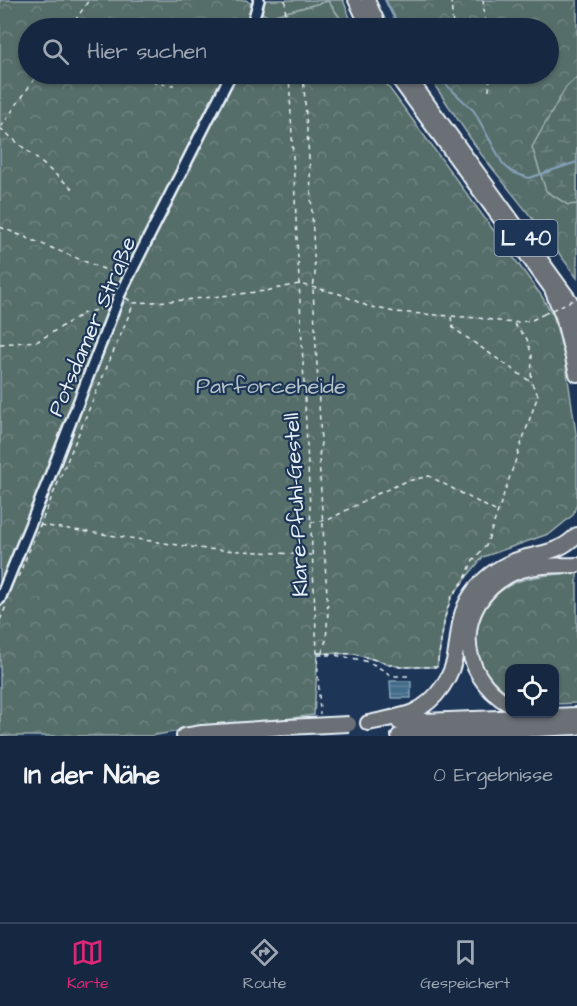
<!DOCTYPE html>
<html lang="de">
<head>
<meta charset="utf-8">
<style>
  body { margin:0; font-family:"Architects Daughter",sans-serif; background:#23344c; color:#f1f3f6 }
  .controls { position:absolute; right:18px; bottom:18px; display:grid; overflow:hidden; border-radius:12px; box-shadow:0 2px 4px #0004 }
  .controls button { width:54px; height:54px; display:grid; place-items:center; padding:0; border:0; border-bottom:2px solid #35445a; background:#162841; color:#f1f3f6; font:30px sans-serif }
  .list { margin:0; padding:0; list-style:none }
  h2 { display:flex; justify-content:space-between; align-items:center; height:78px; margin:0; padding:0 24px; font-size:26px }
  h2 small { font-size:20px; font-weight:400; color:#9ea6b1 }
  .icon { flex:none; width:33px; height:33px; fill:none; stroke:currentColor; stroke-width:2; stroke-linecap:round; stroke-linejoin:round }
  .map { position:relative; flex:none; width:577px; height:736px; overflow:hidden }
  .search { position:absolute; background:#162841; box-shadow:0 2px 4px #0004; left:18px; right:18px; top:18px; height:66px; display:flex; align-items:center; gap:15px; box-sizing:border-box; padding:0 21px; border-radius:33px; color:#9ea6b1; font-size:22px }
  .sheet { height:186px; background:#162841 }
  nav { display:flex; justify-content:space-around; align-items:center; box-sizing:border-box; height:84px; border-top:2px solid #35445a; background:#162841; font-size:16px; color:#9ea6b1 }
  nav a { display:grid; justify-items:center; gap:3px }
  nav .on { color:#db2777 }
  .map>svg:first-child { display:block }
  .grass { fill:#566e6b; stroke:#9fb0b2; stroke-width:1.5 }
  .forest { fill:url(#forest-crowns); stroke:#9fb0b2; stroke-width:1.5 }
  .wetland { fill:url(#wetland-marsh); stroke:#9fb0b2; stroke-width:1.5 }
  .water { fill:url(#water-rules); stroke:#85a1b7; stroke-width:1.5 }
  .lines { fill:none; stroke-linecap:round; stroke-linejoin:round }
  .stream { stroke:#85a1b7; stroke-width:2 }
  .tertiary-casing { stroke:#e8f1f8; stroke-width:14 }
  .trunk-casing { stroke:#e8f1f8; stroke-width:16 }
  .motorway-casing { stroke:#e8f1f8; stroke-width:18 }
  .path { stroke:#e8f1f8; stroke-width:1.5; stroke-dasharray:4.5 4.5; stroke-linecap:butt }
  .tertiary { stroke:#1d3557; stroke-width:9 }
  .trunk { stroke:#6b6f75; stroke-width:12 }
  .motorway { stroke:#6b6f75; stroke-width:14 }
  .motorway-bridge-casing { stroke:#e8f1f8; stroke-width:18; stroke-linecap:butt }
  .path-bridge { stroke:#e8f1f8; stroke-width:1.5; stroke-dasharray:4.5 4.5; stroke-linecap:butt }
  .motorway-bridge { stroke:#6b6f75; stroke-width:14 }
  .labels { text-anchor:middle; stroke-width:4.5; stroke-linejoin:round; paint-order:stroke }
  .shield { fill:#1d3557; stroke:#abb9c8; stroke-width:1.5 }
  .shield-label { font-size:21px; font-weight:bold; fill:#e8f1f8 }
  .street-label { font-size:22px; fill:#e8f1f8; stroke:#1d3557 }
  .park-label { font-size:22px; fill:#b5c3c7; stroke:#1d3557 }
</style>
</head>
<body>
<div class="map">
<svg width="577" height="736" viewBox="0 0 577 736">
  <defs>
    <pattern id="forest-crowns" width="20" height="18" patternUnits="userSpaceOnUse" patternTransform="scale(1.5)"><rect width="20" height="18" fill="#566e6b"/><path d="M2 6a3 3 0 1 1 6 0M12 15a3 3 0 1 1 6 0" fill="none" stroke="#6e8381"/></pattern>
    <pattern id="wetland-marsh" width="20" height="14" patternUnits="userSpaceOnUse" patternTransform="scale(1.5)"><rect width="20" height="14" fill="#566e6b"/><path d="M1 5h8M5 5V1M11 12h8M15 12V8" fill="none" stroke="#6e8381"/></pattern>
    <pattern id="water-rules" width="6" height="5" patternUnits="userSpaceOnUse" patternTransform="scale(1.5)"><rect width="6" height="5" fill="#436c8b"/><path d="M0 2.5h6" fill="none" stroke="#5e819c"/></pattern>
  </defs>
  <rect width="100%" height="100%" fill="#1d3557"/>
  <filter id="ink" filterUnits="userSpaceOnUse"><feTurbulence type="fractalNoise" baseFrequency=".0167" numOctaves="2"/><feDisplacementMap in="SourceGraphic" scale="12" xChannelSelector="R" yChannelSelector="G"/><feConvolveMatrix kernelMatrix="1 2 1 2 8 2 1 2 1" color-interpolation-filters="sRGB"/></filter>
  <g filter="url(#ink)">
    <path class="grass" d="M262,0H343L354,28H347L328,1L267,17L261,11Z"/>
    <path class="forest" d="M0,0H246L268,17L328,1L347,28H28V74H379L541,295L553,315L565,359L577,440V503L573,515L551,533L483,557L465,579L451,598L445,617L437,667H400L355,654L318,653L314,715L279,720L184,730L151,736H0Z
      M386,0H577V278L547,237L481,154L427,74H548V28H400Z
      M577,572V703L555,704L554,668H510L509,694C502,689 495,683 489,676C464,644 478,599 514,583C533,575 556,575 577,572Z"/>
    <path class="wetland" d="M577,77V204L568,205L546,191L532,147L566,87Z"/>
    <path class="water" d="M390,681H411V698H391Z"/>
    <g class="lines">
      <path class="stream" d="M385,0L399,28
        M435,74L474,111L503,164L512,172L529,178L577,162"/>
      <defs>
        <path id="tertiary" d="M251,28L259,0
          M0,599L48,481L120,294L231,74"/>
        <path id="trunk" d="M355,0L368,28
          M368,0L381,28
          M394,74L553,292L577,328
          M407,74L577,309"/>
        <path id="motorway" d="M553,292L563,316L577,374
          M510,705C456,674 454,605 509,575C530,564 555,566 577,565
          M399,722L577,715
          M368,723C382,720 400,717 413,712C437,701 453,676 456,651C460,624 459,609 477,587C489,573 506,563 523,558C545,552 560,552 577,535
          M184,736L202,733L287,727
          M399,736L577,727"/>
      </defs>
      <use href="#tertiary" class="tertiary-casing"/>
      <use href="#trunk" class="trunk-casing"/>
      <use href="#motorway" class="motorway-casing"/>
      <path class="path" d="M285,0L286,28
        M451,0L453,28
        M483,0L486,28
        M287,15L292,28
        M70,28L89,0
        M137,74L157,84L174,85
        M289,74L320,714
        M303,74L310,172L315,274L313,288L321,442L319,458L328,613L326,640L322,652
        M458,74V75
        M489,91L490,74
        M1,127L38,74
        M0,128L74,190
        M0,227L121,276
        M126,298L134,303L185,300L265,291L299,284L340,294L367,306L395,312L478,318L513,323L532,320L544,314
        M514,324L527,339L532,356L531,382
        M0,344L38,341L84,313L108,307
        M311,522L328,520L377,494L407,481L429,476L497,512
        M40,525L206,549L311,555
        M18,577L134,303
        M0,620L7,604
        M318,653L355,654L400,667H437L445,617L451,598L465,579L473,560L486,546L538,395L531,382L453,328L451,317
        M318,655H334L362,660L375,665L392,676H409"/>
      <use href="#tertiary" class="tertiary"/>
      <use href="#trunk" class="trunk"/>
      <use href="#motorway" class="motorway"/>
      <defs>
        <path id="motorway-bridge" d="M287,727L349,724"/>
      </defs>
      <use href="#motorway-bridge" class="motorway-bridge-casing"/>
      <path class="path-bridge" d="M544,314L577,298"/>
      <use href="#motorway-bridge" class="motorway-bridge"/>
    </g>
  </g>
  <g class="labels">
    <rect class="shield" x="494.5" y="220" width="63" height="36" rx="4.5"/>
    <g class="shield-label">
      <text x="526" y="245">L 40</text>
    </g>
    <g class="street-label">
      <text transform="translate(91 326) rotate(-67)" y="8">Potsdamer Straße</text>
      <text transform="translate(295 505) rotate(-93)" y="8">Klare-Pfuhl-Gestell</text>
    </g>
    <g class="park-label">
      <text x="271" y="393">Parforceheide</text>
    </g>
  </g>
</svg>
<div class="controls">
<button><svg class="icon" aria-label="locate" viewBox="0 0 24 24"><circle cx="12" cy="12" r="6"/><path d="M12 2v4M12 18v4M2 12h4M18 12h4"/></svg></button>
</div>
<div class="search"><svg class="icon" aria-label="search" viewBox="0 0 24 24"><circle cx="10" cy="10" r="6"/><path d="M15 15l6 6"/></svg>Hier suchen</div>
</div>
<section class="sheet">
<h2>In der Nähe<small>0 Ergebnisse</small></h2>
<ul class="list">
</ul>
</section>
<nav>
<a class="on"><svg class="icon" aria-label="map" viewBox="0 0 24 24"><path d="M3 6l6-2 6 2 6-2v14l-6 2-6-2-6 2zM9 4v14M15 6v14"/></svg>Karte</a>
<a><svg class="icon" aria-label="directions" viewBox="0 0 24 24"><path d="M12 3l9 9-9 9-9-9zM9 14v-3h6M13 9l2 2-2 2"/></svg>Route</a>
<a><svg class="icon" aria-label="saved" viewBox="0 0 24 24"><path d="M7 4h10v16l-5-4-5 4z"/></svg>Gespeichert</a>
</nav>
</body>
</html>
